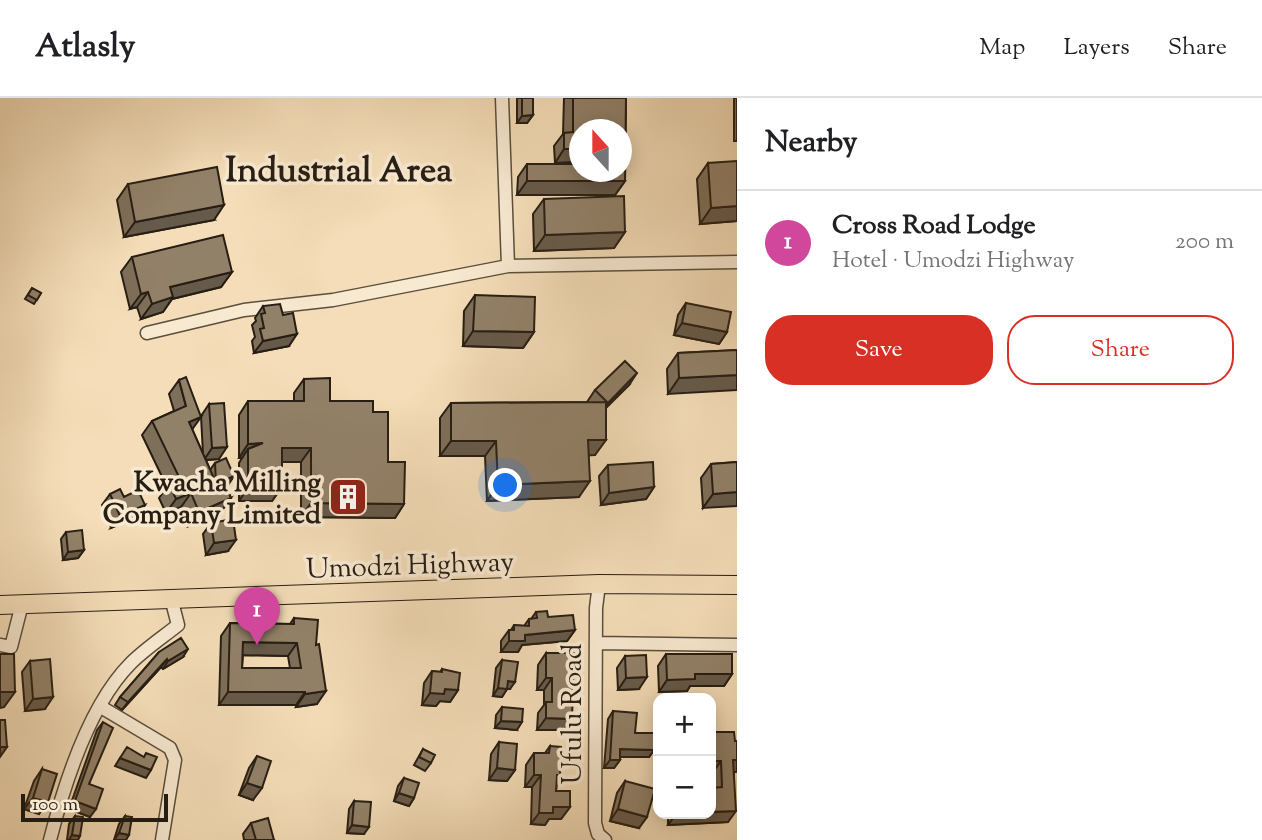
<!DOCTYPE html>
<html lang="en">
<head>
<meta charset="utf-8">
<style>
  body { margin:0; font-family:"Sorts Mill Goudy",serif; background:#f6f6f6; color:#202124 }
  .controls { position:absolute; right:21px; bottom:21px; display:grid; overflow:hidden; border-radius:14px; box-shadow:0 4px 18px #0003 }
  .controls button { width:63px; height:63px; display:grid; place-items:center; padding:0; border:0; border-bottom:2px solid #e0e0e0; background:#fff; color:#202124; font:35px sans-serif }
  .compass { position:absolute; left:569px; top:21px; width:63px; height:63px; border-radius:50%; background:#fff; box-shadow:0 4px 18px #0003; rotate:339deg }
  .scale { position:absolute; left:21px; bottom:18px; width:147px; box-sizing:border-box; padding-left:7px; border:4px solid #271e13; border-top:0; font-size:19px; line-height:24px; white-space:nowrap; color:#271e13; -webkit-text-stroke:5px #f8e9d1; paint-order:stroke }
  .you { position:absolute; left:506px; top:388px; width:24px; height:24px; margin:-18px; border:5px solid #fff; border-radius:50%; background:#1a73e8; box-shadow:0 0 0 10px #1a73e833 }
  .badge { display:grid; place-items:center; width:46px; height:46px; border-radius:50%; background:#d93025; color:#fff; font-size:23px; font-weight:700 }
  .pin { position:absolute; translate:-50% -58px; filter:drop-shadow(0 2px 4px #0008) }
  .pin::after { content:''; position:absolute; top:37px; width:24px; height:21px; background:inherit; clip-path:polygon(0 0,100% 0,50% 100%) }
  .list { margin:0; padding:0; list-style:none }
  h2 { display:flex; justify-content:space-between; align-items:center; height:91px; margin:0; padding:0 28px; font-size:30px }
  h2 small { font-size:23px; font-weight:400; color:#757577 }
  .list li { display:grid; grid-template-columns:46px 1fr auto; gap:21px; align-items:center; box-sizing:border-box; height:105px; padding:0 28px; border-top:2px solid #e0e0e0 }
  .list b { display:block; font-size:26px; white-space:nowrap }
  .list p { margin:0; font-size:23px; white-space:nowrap; color:#757577 }
  .list em { font-size:23px; font-style:normal; color:#757577 }
  .actions { display:flex; gap:14px; padding:21px 28px }
  .actions a { flex:1; padding:16px 0; border:2px solid #d93025; border-radius:28px; text-align:center; font-size:24px; color:#d93025 }
  .actions .main { background:#d93025; color:#fff }
  .map { position:relative; flex:none; width:737px; height:742px; overflow:hidden }
  header { display:flex; align-items:center; gap:42px; box-sizing:border-box; height:98px; padding:0 35px; background:#fff; border-bottom:2px solid #e0e0e0 }
  header strong { font-size:33px }
  nav { display:flex; gap:38px; margin-inline-start:auto; font-size:24px }
  main { display:flex }
  aside { flex:1; background:#fff }
  .map>svg:first-child { display:block }
  .lines { fill:none; stroke-linecap:round; stroke-linejoin:round }
  .minor-casing { stroke:#5a4e3c; stroke-width:15 }
  .highway-casing { stroke:#271e13; stroke-width:20 }
  .minor { stroke:#f8e9d1; stroke-width:12 }
  .highway { stroke:#f4ddb8; stroke-width:18 }
  .wall { fill:#7e6f5a; stroke:#271e13; stroke-width:2; fill-rule:evenodd }
  .shaded-wall { fill:#665a4a; stroke:#271e13; stroke-width:2 }
  .building { fill:#928169; stroke:#271e13; stroke-width:2; fill-rule:evenodd }
  .labels { text-anchor:middle; stroke-width:7; stroke-linejoin:round; paint-order:stroke }
  .poi-label { font-size:28px; font-weight:bold; fill:#271e13; stroke:#f8e9d1; text-anchor:end }
  .street-label { font-size:28px; fill:#271e13; stroke:#f8e9d1 }
  .district-label { font-size:35px; font-weight:bold; fill:#271e13; stroke:#f8e9d1 }
</style>
</head>
<body>
<header>
<strong>Atlasly</strong>
<nav><a>Map</a><a>Layers</a><a>Share</a></nav>
</header>
<main>
<div class="map">
<svg width="737" height="742" viewBox="0 0 737 742">
  <rect width="100%" height="100%" fill="#f4ddb8"/>
  <filter id="stains"><feTurbulence type="fractalNoise" baseFrequency=".00286" numOctaves="4"/><feColorMatrix values="0 0 0 0 .2 0 0 0 0 .09 0 0 0 0 .02 0 0 0 .5 -.17"/></filter>
  <radialGradient id="worn" r=".72"><stop offset=".6" stop-color="#630" stop-opacity="0"/><stop offset="1" stop-color="#630" stop-opacity=".3"/></radialGradient>
  <g class="lines">
    <defs>
      <path id="minor" d="M502,0L508,168
        M147,235L244,212L333,202L508,168L737,164
        M599,486L596,510L595,725L598,736L605,742
        M596,545L737,547
        M0,547L11,549L22,506
        M101,609L170,650L175,662L162,742
        M50,742C64,687 90,606 131,565C145,551 163,539 178,527L171,500"/>
      <path id="highway" d="M0,507L599,486L737,487"/>
    </defs>
    <use href="#minor" class="minor-casing"/>
    <use href="#highway" class="highway-casing"/>
    <use href="#minor" class="minor"/>
    <use href="#highway" class="highway"/>
  </g>
  <path class="wall" d="M517,0H533V17L527,25H517Z
    M564,0H626L625,83L615,97H517L518,79L527,66H579V74H621V32H579V56L573,64L555,65L554,48L563,36Z
    M734,0H737V43H734Z
    M708,65L737,123L700,126L697,81Z
    M128,86L214,122L124,139L117,102Z
    M544,101L625,134L614,150L534,153L533,116Z
    M132,159L232,174L221,189L172,201L163,214L141,221L137,209L130,211L121,174Z
    M32,190L41,195L34,206L25,201Z
    M475,197L534,234L523,250L463,248L464,213Z
    M686,205L727,234L719,246L674,237L678,217Z
    M263,208L289,248L254,255L252,243L255,239L252,227L256,223L255,220Z
    M737,252L668,296L667,271L678,255Z
    M304,281L330,303L373,314L388,364L404,406L395,420L301,419V364H282V389L272,403H239V365L242,360H239V317L248,303H294V295Z
    M179,282L192,331L203,356L201,318L209,306L219,361L206,362L210,372L215,365L234,378L226,389L231,400L220,415L189,428L181,409L166,415L159,400L167,389L142,337L152,323L174,313L169,296Z
    M629,287L606,310L595,357H589L579,399L487,403L485,358H440V320L451,305L587,304L595,292Z
    M737,364L703,410L701,380L711,366Z
    M608,367L654,389L646,401L601,407L599,378Z
    M110,396L124,399L145,407L137,419L111,430L102,407Z
    M211,425L228,453L206,457L203,436Z
    M66,434L84,452L78,460L63,462L61,441Z
    M536,514L575,532L567,543L522,547L518,554H501V543L509,532H511L514,527L524,528L529,521H531Z
    M294,520L316,547L317,606L296,609V607H219L221,538L230,525L290,526ZM243,557L288,558L290,570H242Z
    M159,554L183,559L163,571L161,569L122,612L115,607L120,599Z
    M546,555L564,632H537L538,615L544,607V592H537L538,567Z
    M666,556L732,576L724,588H690L687,593L659,594L658,568Z
    M625,558L639,591L618,592L617,570Z
    M502,562L510,591H507L502,599L493,598L496,570Z
    M30,563L45,611L25,613L22,574Z
    M442,571L458,592L450,604L440,603L436,608L422,607L424,585L432,573L440,574Z
    M502,609L517,632L495,630L496,617Z
    M613,613L654,652L649,659H620V662L614,670H604L608,621Z
    M103,624L89,686L90,719L69,711L97,632Z
    M711,634L737,674H734L728,724L668,727V716H711L713,690Z
    M499,644L515,672L507,683L489,682L491,656Z
    M550,648L557,683L556,693L570,709L561,721H549L545,727L531,726L532,689H525L526,667L534,655H545Z
    M423,651L431,665L425,673L414,667Z
    M257,658L253,702L239,697L249,670Z
    M42,671L39,716L24,711L34,683Z
    M404,680L414,700L409,708L394,703L398,688Z
    M625,683L639,730L610,723L617,695Z
    M354,703L364,736L347,735L349,711Z
    M75,718L78,742H67L69,726Z
    M125,718L126,742H114L119,726Z
    M251,725L274,742H244L243,736Z"/>
  <path class="shaded-wall" d="M533,17L527,25H517L522,18Z
    M579,47V56L573,64L555,65L564,51Z
    M527,83H625L615,97H517Z
    M224,107L214,122L124,139L135,124Z
    M737,108V123L700,126L711,110Z
    M625,134L614,150L534,153L545,137Z
    M232,174L221,189L172,201L163,214L141,221L152,206L170,189Z
    M148,194L137,209L130,211L141,196Z
    M682,225L727,234L719,246L674,237Z
    M473,233L534,234L523,250L463,248Z
    M297,236L289,248L254,255L263,243Z
    M637,275L629,287L599,316L608,305Z
    M737,277V292L668,296L679,280Z
    M201,319L191,333L189,324Z
    M588,342H606L595,357L578,358Z
    M451,343H496L485,358H440Z
    M263,345L248,351L242,360H239L248,346Z
    M227,349L219,361L204,362L212,350Z
    M282,350H311L301,364H272Z
    M234,378L224,393L223,383Z
    M590,383L579,399L487,403L498,387Z
    M248,389H282L272,403H239Z
    M654,389L646,401L601,407L609,395Z
    M737,394V408L703,410L713,396Z
    M191,395L181,409L166,415L176,401Z
    M231,400L220,415L189,428L199,414Z
    M311,405L404,406L395,420L301,419Z
    M145,407L137,419L111,430L120,418Z
    M236,442L228,453L206,457L214,445Z
    M84,452L78,460L63,462L68,454Z
    M575,532L567,543L522,547L518,554H501L509,543L525,537Z
    M243,544L297,545L288,558L234,557Z
    M188,551L183,559L163,571L168,563Z
    M167,561L161,569L122,612L128,604Z
    M695,576H732L724,588H690L687,593L659,594L667,582Z
    M647,579L639,591L618,592L626,580Z
    M546,580H552L544,592H537Z
    M508,583L515,584L510,591H505H507L502,599L493,598L498,590Z
    M445,591L458,592L450,604L440,603L436,608L422,607L430,595Z
    M326,593L317,606L296,609L305,596Z
    M0,594H15L4,609L0,610Z
    M228,594H305L296,607H219Z
    M53,599L45,611L25,613L33,601Z
    M546,620L572,621L564,632H537Z
    M501,623L522,624L517,632L495,630Z
    M0,649H7L0,659Z
    M620,651L654,652L649,659H615Z
    M120,660L151,672L146,680L115,668Z
    M610,662H620L614,670H604Z
    M733,662H737V674H726Z
    M711,663H721L713,674H711Z
    M497,670L515,672L507,683L489,682Z
    M534,677H541L532,689H525Z
    M247,685L262,690L253,702L239,697Z
    M399,695L414,700L409,708L394,703Z
    M33,700L48,704L39,716L24,711Z
    M75,703L96,711L90,719L69,711Z
    M553,709H570L561,721H549L545,727L531,726L539,715Z
    M618,711L647,719L639,730L610,723Z
    M736,713L728,724L668,727L676,716H711V714Z
    M352,727L369,729L364,736L347,735Z
    M119,735L129,737L126,742H114Z
    M72,737L80,738L78,742H69Z"/>
  <path class="building" d="M522,0H533V17L522,18Z
    M573,0H626L625,83H527V66H579V74H621V32H579V51H564V35L573,34Z
    M737,63V108L711,110L708,65Z
    M217,69L224,107L135,124L128,86Z
    M624,98L625,134L545,137L544,101Z
    M223,137L232,174L170,189L173,199L152,206L148,194L141,196L132,159Z
    M32,190L41,195L37,202L28,197Z
    M475,197L535,199L534,234L473,233Z
    M686,205L731,214L727,234L682,225Z
    M280,206L283,217L293,215L297,236L263,243L260,231L264,230L261,216L265,215L263,208Z
    M737,252V277L679,280L678,255Z
    M625,263L637,275L608,305L595,292Z
    M186,279L201,319L189,324L216,385L215,365L226,360L234,378L223,383L231,400L199,414L191,395L176,401L169,386L180,381L152,323L186,308L179,282Z
    M330,280V303H373V314H388V364H405L404,406L311,405V350H282V389H248V351L263,345L248,346V303H304V281Z
    M606,304V342H588L590,383L498,387L496,343H451V305Z
    M224,305L227,349L212,350L209,306Z
    M653,364L654,389L609,395L608,367Z
    M737,364V394L713,396L711,366Z
    M120,391L124,399L138,392L145,407L120,418L110,396Z
    M233,421L236,442L214,445L211,425Z
    M82,432L84,452L68,454L66,434Z
    M547,513L548,519L573,517L575,532L525,537V543H509V532H514V527L529,528V521L537,520L536,514Z
    M294,520L318,522L316,547L319,546L326,593L305,596V594H228L230,525L294,526ZM243,544L297,545L301,570H242Z
    M181,540L188,551L168,563L167,561L128,604L120,599L159,554Z
    M546,555H574L572,621L546,620V604H552V580H546Z
    M0,556H14L15,594H0Z
    M666,556H732V576H695V581L667,582Z
    M646,557L647,579L626,580L625,558Z
    M50,561L53,599L33,601L30,563Z
    M502,562L518,564L515,584L508,583L507,591L498,590Z
    M442,571L460,575L458,592L445,591L444,596L430,595L432,573L442,574Z
    M502,609L523,611L522,624L501,623Z
    M613,613L637,615L635,635H655L654,652L620,651V662H610Z
    M0,622H5L7,649H0Z
    M103,624L113,630L89,686L103,691L96,711L75,703Z
    M711,634H734L735,643H737V662H733L736,713L711,714V690L722,689L721,663H711Z
    M499,644L517,646L515,672L497,670Z
    M550,648L561,649L560,677H557L556,693H570V709H553V715H539L541,677H534V655H549Z
    M127,649L144,659L146,655L157,659L151,672L120,660Z
    M423,651L435,657L431,665L419,659Z
    M257,658L271,663L262,690L247,685Z
    M42,671L57,676L48,704L33,700Z
    M404,680L419,685L414,700L399,695Z
    M625,683L655,691L647,719L618,711Z
    M354,703L371,704L369,729L352,727Z
    M75,718L83,719L80,738L72,737Z
    M125,718L132,719L129,737L119,735Z
    M268,720L274,742H256L251,725Z"/>
  <defs>
    <symbol id="building-square" viewBox="-11 -11 22 22"><rect x="-9" y="-9" width="18" height="18" rx="4" fill="#8f2418" stroke="#f8e9d1"/><path d="M-4-6H4V6H1V3H-1V6H-4ZM-2.5-4.3h1.7v1.8h-1.7ZM.8-4.3h1.7v1.8H.8ZM-2.5-1h1.7V.8h-1.7ZM.8-1h1.7V.8H.8Z" fill="#fff"/></symbol>
  </defs>
  <g fill-rule="evenodd">
    <use href="#building-square" x="326" y="377" width="44" height="44"/>
  </g>
  <g class="labels">
    <g class="poi-label">
      <text x="321" y="393">Kwacha Milling<tspan x="321" dy="32">Company Limited</tspan></text>
    </g>
    <g class="street-label">
      <text transform="translate(410 466) rotate(-2)" y="10">Umodzi Highway</text>
      <text transform="translate(571 616) rotate(-90)" y="10">Ufulu Road</text>
    </g>
    <g class="district-label">
      <text x="339" y="83">Industrial Area</text>
    </g>
  </g>
  <rect width="100%" height="100%" filter="url(#stains)"/>
  <rect width="100%" height="100%" fill="url(#worn)"/>
</svg>
<div class="controls">
<button>+</button>
<button>−</button>
</div>
<svg class="compass" viewBox="-18 -18 36 36"><path d="M0-13l5 13h-10z" fill="#e53935"/><path d="M0 13l5-13h-10z" fill="#757577"/></svg>
<div class="scale">100 m</div>
<div class="you"></div>
<div class="pin badge" style="left:257px;top:547px;background:#d1479c">1</div>
</div>
<aside>
<h2>Nearby<small></small></h2>
<ul class="list">
<li><span class="badge" style="background:#d1479c">1</span><div><b>Cross Road Lodge</b><p>Hotel · Umodzi Highway</p></div><em>200 m</em></li>
</ul>
<div class="actions"><a class="main">Save</a><a>Share</a></div>
</aside>
</main>
</body>
</html>
